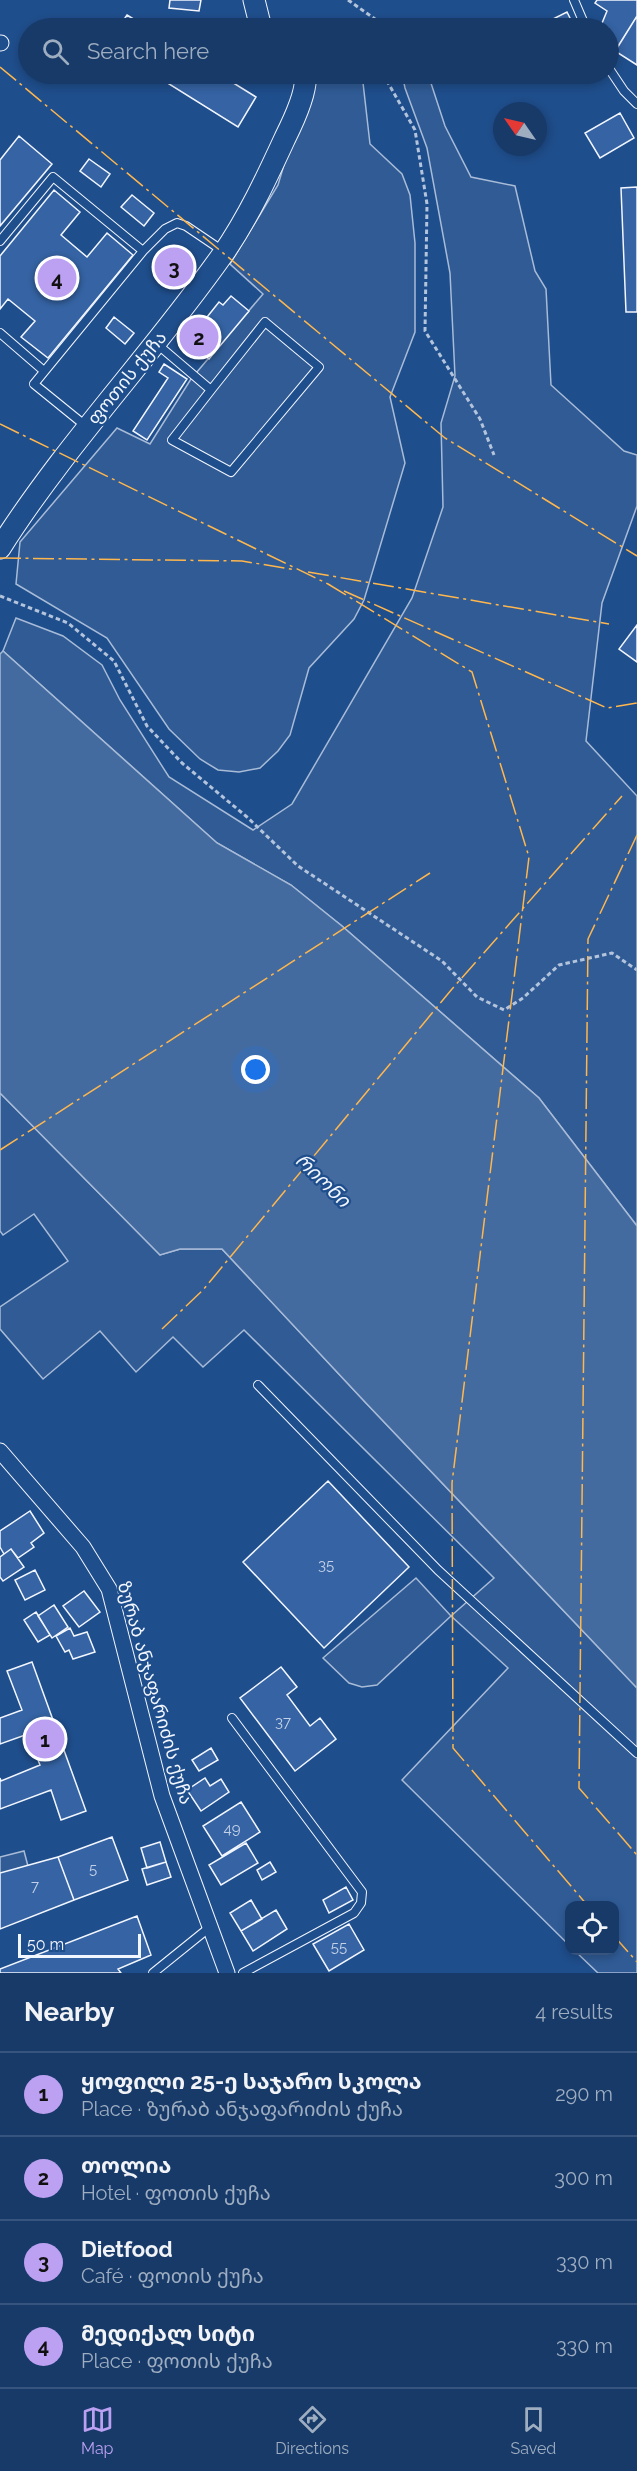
<!DOCTYPE html>
<html lang="en">
<head>
<meta charset="utf-8">
<style>
  body { margin:0; font-family:Raleway,"Noto Sans Georgian",sans-serif; background:#20416f; color:#f1f3f6 }
  .controls { position:absolute; right:18px; bottom:18px; display:grid; overflow:hidden; border-radius:12px; box-shadow:0 3px 9px #0003 }
  .controls button { width:54px; height:54px; display:grid; place-items:center; padding:0; border:0; border-bottom:2px solid #36547d; background:#173a69; color:#f1f3f6; font:30px sans-serif }
  .compass { position:absolute; left:493px; top:102px; width:54px; height:54px; border-radius:50%; background:#173a69; box-shadow:0 3px 9px #0003; rotate:304deg }
  .scale { position:absolute; left:18px; bottom:15px; width:123px; box-sizing:border-box; padding-left:6px; border:3px solid #f2f6ff; border-top:0; font-size:16px; line-height:21px; white-space:nowrap; color:#f2f6ff; -webkit-text-stroke:4px #1f4e8c; paint-order:stroke }
  .you { position:absolute; left:256px; top:1070px; width:21px; height:21px; margin:-15px; border:4px solid #fff; border-radius:50%; background:#1a73e8; box-shadow:0 0 0 9px #1a73e833 }
  .badge { display:grid; place-items:center; width:39px; height:39px; border-radius:50%; background:#bca0f2; color:#111; font-size:20px; font-weight:700 }
  .pin { position:absolute; translate:-50% -50%; border:3px solid #fff; box-shadow:0 2px 6px #0006 }
  .list { margin:0; padding:0; list-style:none }
  h2 { display:flex; justify-content:space-between; align-items:center; height:78px; margin:0; padding:0 24px; font-size:26px }
  h2 small { font-size:20px; font-weight:400; color:#9eadc0 }
  .list li { display:grid; grid-template-columns:39px 1fr auto; gap:18px; align-items:center; box-sizing:border-box; height:84px; padding:0 24px; border-top:2px solid #36547d }
  .list b { display:block; font-size:22px; white-space:nowrap }
  .list p { margin:0; font-size:20px; white-space:nowrap; color:#9eadc0 }
  .list em { font-size:20px; font-style:normal; color:#9eadc0 }
  .icon { flex:none; width:33px; height:33px; fill:none; stroke:currentColor; stroke-width:2; stroke-linecap:round; stroke-linejoin:round }
  .map { position:relative; flex:none; width:637px; height:1973px; overflow:hidden }
  .search { position:absolute; background:#173a69; box-shadow:0 3px 9px #0003; left:18px; right:18px; top:18px; height:66px; display:flex; align-items:center; gap:15px; box-sizing:border-box; padding:0 21px; border-radius:33px; color:#9eadc0; font-size:22px }
  .sheet { height:414px; background:#173a69 }
  nav { display:flex; justify-content:space-around; align-items:center; box-sizing:border-box; height:84px; border-top:2px solid #36547d; background:#173a69; font-size:16px; color:#9eadc0 }
  nav a { display:grid; justify-items:center; gap:3px }
  nav .on { color:#bca0f2 }
  .map>svg:first-child { display:block }
  .built { fill:#305b95; stroke:#a8bbd7; stroke-width:1.5 }
  .water { fill:#446ba0; stroke:#a8bbd7; stroke-width:1.5 }
  .building { fill:#3563a3; stroke:#f2f6ff; stroke-width:1.5 }
  .lines { fill:none; stroke-linecap:round; stroke-linejoin:round }
  .lane-casing { stroke:#f2f6ff; stroke-width:10 }
  .street-casing { stroke:#f2f6ff; stroke-width:17 }
  .secondary-casing { stroke:#f2f6ff; stroke-width:23 }
  .path { stroke:#b3c4dc; stroke-width:3; stroke-dasharray:4.5 3; stroke-linecap:butt }
  .lane { stroke:#1f4e8c; stroke-width:8 }
  .street { stroke:#1f4e8c; stroke-width:15 }
  .secondary { stroke:#1f4e8c; stroke-width:21 }
  .power { stroke:#ffb74d; stroke-width:1.5; stroke-dasharray:21 4.5 3 4.5; stroke-linecap:butt }
  .labels { text-anchor:middle; stroke-width:4.5; stroke-linejoin:round; paint-order:stroke }
  .number-label { font-size:15px; fill:#c3d1e8 }
  .street-label { font-size:18px; fill:#f2f6ff; stroke:#1f4e8c }
  .water-label { font-size:20px; font-style:italic; fill:#f2f6ff; stroke:#1f4e8c }
</style>
</head>
<body>
<div class="map">
<svg width="637" height="1973" viewBox="0 0 637 1973">
  <rect width="100%" height="100%" fill="#1f4e8c"/>
  <path class="built" d="M311,74H362L370,144L402,174L410,195L415,243V332L390,397L405,463L364,600L354,619L309,668L290,735L278,751L260,768L239,772L218,770L200,759L169,729L107,638L16,584L20,542L117,428L150,444L191,379L263,294L230,264L278,185Z
    M402,74H428L445,126L471,177L515,186L535,271L546,289L551,385L624,451L637,455V506L602,603L586,741L637,796V1226L539,1098L342,926L291,885L217,843L3,651L16,618L63,636L102,665L120,700L169,777L253,830L292,804L412,598L443,507L441,423L455,376L450,273L427,148L405,88Z
    M0,1093L160,1255L180,1249H222L365,1402L637,1688V1973H598L575,1951L614,1950V1906H570L569,1945L402,1780L508,1668L451,1616L377,1685L362,1687L349,1683L323,1658L416,1578L451,1616L494,1578L244,1330L203,1367L173,1337L136,1372L100,1331L43,1379L0,1329V1307L68,1261L34,1214L3,1235L0,1231Z
    M24,1851L29,1870L0,1877V1857Z"/>
  <path class="water" d="M3,651L217,843L291,885L342,926L539,1098L637,1226V1688L365,1402L222,1249H180L160,1255L0,1093V654Z"/>
  <path class="building" d="M170,0H201L199,11L169,8Z
    M597,0H637V16L611,58L608,54V28H600L607,11L595,3Z
    M567,12L575,28H535Z
    M127,15L148,28H118Z
    M637,16V65L615,51Z
    M153,74H219L256,97L238,127Z
    M620,113L634,138L600,158L585,133Z
    M19,136L52,164L0,226V160Z
    M89,159L110,174L101,187L80,171Z
    M637,187V312H626L621,188Z
    M54,190L80,212L61,235L87,257L107,233L133,255L48,358L21,337L35,321L8,299L0,309V256Z
    M132,195L154,213L144,226L121,207Z
    M173,251L190,264L176,282L160,268Z
    M231,296L249,311L209,359L188,341L219,302L223,305Z
    M114,317L134,333L125,344L106,328Z
    M164,364L187,379L147,440L133,431L168,378L159,372Z
    M637,625V662L619,649Z
    M328,1481L409,1567L324,1648L243,1562Z
    M30,1511L44,1533L31,1543L34,1547L18,1558L11,1549L4,1554L0,1547V1531Z
    M11,1549L24,1567L3,1581L0,1577V1557Z
    M35,1570L45,1590L25,1600L15,1580Z
    M84,1591L100,1612L79,1627L63,1606Z
    M54,1605L68,1627L52,1638L38,1616Z
    M36,1612L50,1635L38,1642L24,1620Z
    M70,1628L74,1636L87,1632L95,1652L73,1659L69,1650L65,1652L56,1636Z
    M32,1662L86,1811L61,1820L51,1790L0,1809V1778L1,1781L40,1765L28,1734L0,1744V1718L22,1710L7,1671Z
    M281,1667L297,1687L287,1695L310,1726L320,1718L336,1739L295,1771L240,1698Z
    M211,1748L218,1760L199,1771L192,1760Z
    M205,1778L210,1786L221,1779L229,1792L201,1811L187,1790Z
    M241,1802L260,1832L222,1856L203,1826Z
    M112,1837L128,1880L74,1900L58,1857Z
    M160,1842L166,1862L147,1868L141,1848Z
    M246,1843L258,1863L221,1885L209,1865Z
    M58,1857L74,1900L0,1929V1873Z
    M166,1862L171,1877L147,1885L142,1869Z
    M270,1862L276,1872L262,1880L257,1870Z
    M346,1887L353,1900L329,1913L323,1900Z
    M251,1900L262,1919L241,1931L230,1913Z
    M276,1910L287,1929L253,1951L241,1931Z
    M137,1916L151,1955L118,1969L121,1973H0V1969Z
    M349,1924L364,1950L329,1971L313,1944Z"/>
  <g class="lines">
    <defs>
      <path id="lane" d="M574,0L586,28
        M608,67L624,91L637,104
        M0,241L53,177L143,251
        M0,333L44,371
        M157,344L211,390L265,322L319,367L231,472L172,440L211,390
        M87,427L34,384L143,251L165,229L177,223L186,226L223,251
        M258,1385L438,1570L637,1753
        M232,1718L362,1892L361,1903L354,1913L243,1973
        M153,1973L210,1927"/>
      <path id="street" d="M0,43H1
        M0,1451L83,1547L109,1589L162,1796L227,1973"/>
      <path id="secondary" d="M254,0L261,28
        M0,548C66,444 152,355 223,254C248,218 267,177 285,138C293,122 308,90 305,74"/>
    </defs>
    <use href="#lane" class="lane-casing"/>
    <use href="#street" class="street-casing"/>
    <use href="#secondary" class="secondary-casing"/>
    <path class="path" d="M348,0L375,19L377,28
      M383,74L415,130L427,204L425,331L480,419L494,455
      M0,596L68,623L114,661L147,726L182,763L247,817L298,866L442,961L477,997L504,1010L523,998L559,965L612,953L637,970"/>
    <use href="#lane" class="lane"/>
    <use href="#street" class="street"/>
    <use href="#secondary" class="secondary"/>
    <path class="power" d="M0,67L445,438L637,556
      M0,424L330,585
      M0,558L242,561L296,570
      M308,572L609,624
      M328,584L472,672L529,857L452,1483L453,1748L588,1906
      M344,591L607,708L637,703
      M637,835L588,939L579,1788L637,1855
      M0,1150L430,873
      M162,1329L203,1290L452,989L622,796
      M614,1936L637,1962"/>
  </g>
  <g class="labels">
    <g class="number-label">
      <text x="326" y="1570">35</text>
      <text x="283" y="1727">37</text>
      <text x="232" y="1834">49</text>
      <text x="93" y="1874">5</text>
      <text x="35" y="1891">7</text>
      <text x="339" y="1952">55</text>
    </g>
    <g class="street-label">
      <text transform="translate(127 378) rotate(-51)" y="6">ფოთის ქუჩა</text>
      <text transform="translate(155 1693) rotate(74)" y="6">ზურაბ ანჯაფარიძის ქუჩა</text>
    </g>
    <g class="water-label">
      <text transform="translate(323 1180) rotate(44)" y="7">რიონი</text>
    </g>
  </g>
</svg>
<div class="controls">
<button><svg class="icon" aria-label="locate" viewBox="0 0 24 24"><circle cx="12" cy="12" r="6"/><path d="M12 2v4M12 18v4M2 12h4M18 12h4"/></svg></button>
</div>
<svg class="compass" viewBox="-18 -18 36 36"><path d="M0-13l5 13h-10z" fill="#e53935"/><path d="M0 13l5-13h-10z" fill="#9eadc0"/></svg>
<div class="scale">50 m</div>
<div class="you"></div>
<div class="pin badge" style="left:45px;top:1739px">1</div>
<div class="pin badge" style="left:199px;top:337px">2</div>
<div class="pin badge" style="left:174px;top:267px">3</div>
<div class="pin badge" style="left:57px;top:278px">4</div>
<div class="search"><svg class="icon" aria-label="search" viewBox="0 0 24 24"><circle cx="10" cy="10" r="6"/><path d="M15 15l6 6"/></svg>Search here</div>
</div>
<section class="sheet">
<h2>Nearby<small>4 results</small></h2>
<ul class="list">
<li><span class="badge">1</span><div><b>ყოფილი 25-ე საჯარო სკოლა</b><p>Place · ზურაბ ანჯაფარიძის ქუჩა</p></div><em>290 m</em></li>
<li><span class="badge">2</span><div><b>თოლია</b><p>Hotel · ფოთის ქუჩა</p></div><em>300 m</em></li>
<li><span class="badge">3</span><div><b>Dietfood</b><p>Café · ფოთის ქუჩა</p></div><em>330 m</em></li>
<li><span class="badge">4</span><div><b>მედიქალ სიტი</b><p>Place · ფოთის ქუჩა</p></div><em>330 m</em></li>
</ul>
</section>
<nav>
<a class="on"><svg class="icon" aria-label="map" viewBox="0 0 24 24"><path d="M3 6l6-2 6 2 6-2v14l-6 2-6-2-6 2zM9 4v14M15 6v14"/></svg>Map</a>
<a><svg class="icon" aria-label="directions" viewBox="0 0 24 24"><path d="M12 3l9 9-9 9-9-9zM9 14v-3h6M13 9l2 2-2 2"/></svg>Directions</a>
<a><svg class="icon" aria-label="saved" viewBox="0 0 24 24"><path d="M7 4h10v16l-5-4-5 4z"/></svg>Saved</a>
</nav>
</body>
</html>
